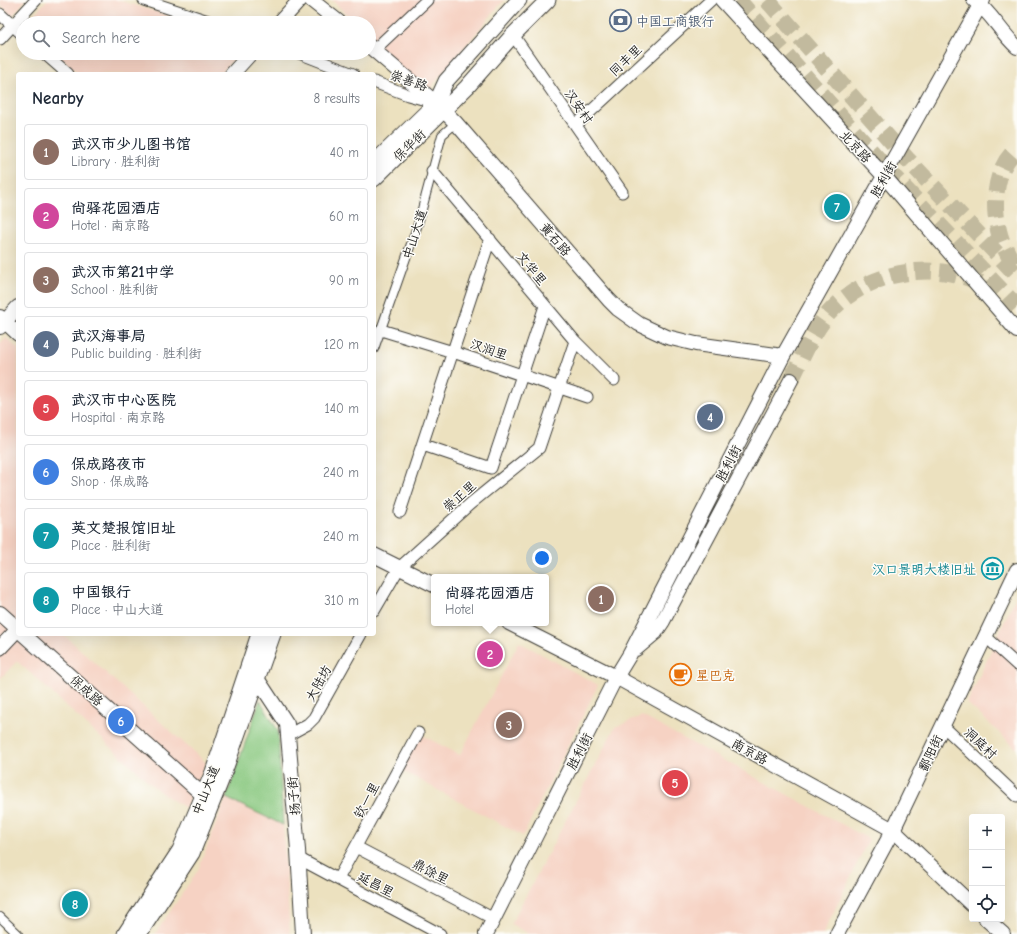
<!DOCTYPE html>
<html lang="en">
<head>
<meta charset="utf-8">
<style>
  body { margin:0; font-family:"Comic Neue","LXGW WenKai TC",sans-serif; background:#f6f6f7; color:#1f2937 }
  .controls { position:absolute; right:12px; bottom:12px; display:grid; overflow:hidden; border-radius:4px; box-shadow:0 4px 16px #0002 }
  .controls button { width:36px; height:36px; display:grid; place-items:center; padding:0; border:0; border-bottom:1px solid #e0e1e3; background:#fff; color:#1f2937; font:20px sans-serif }
  .you { position:absolute; left:542px; top:558px; width:14px; height:14px; margin:-10px; border:3px solid #fff; border-radius:50%; background:#1a73e8; box-shadow:0 0 0 6px #1a73e833 }
  .badge { display:grid; place-items:center; width:26px; height:26px; border-radius:50%; background:#c8321e; color:#fff; font-size:13px; font-weight:700 }
  .pin { position:absolute; translate:-50% -50%; border:2px solid #fff; box-shadow:0 1px 4px #0006 }
  .popup { position:absolute; left:431px; top:574px; width:118px; height:52px; box-sizing:border-box; display:grid; place-content:center; border-radius:4px; background:#fff; filter:drop-shadow(0 1px 3px #0005); font-size:13px; white-space:nowrap; color:#747a83 }
  .popup b { font-size:15px; color:#1f2937 }
  .popup::after { content:''; position:absolute; left:50%; top:100%; margin-left:-8px; border:8px solid transparent; border-top-color:#fff }
  .list { margin:0; padding:0; list-style:none }
  h2 { display:flex; justify-content:space-between; align-items:center; height:52px; margin:0; padding:0 16px; font-size:17px }
  h2 small { font-size:13px; font-weight:400; color:#747a83 }
  .list li { display:grid; grid-template-columns:26px 1fr auto; gap:12px; align-items:center; box-sizing:border-box; height:56px; margin:0 8px 8px; padding:0 8px; border:1px solid #e0e1e3; border-radius:4px }
  .list b { display:block; font-size:15px; white-space:nowrap }
  .list p { margin:0; font-size:13px; white-space:nowrap; color:#747a83 }
  .list em { font-size:13px; font-style:normal; color:#747a83 }
  .icon { flex:none; width:22px; height:22px; fill:none; stroke:currentColor; stroke-width:2; stroke-linecap:round; stroke-linejoin:round }
  .map { position:relative; flex:none; width:1017px; height:934px; overflow:hidden }
  .search { position:absolute; background:#fff; box-shadow:0 4px 16px #0002; left:16px; top:16px; width:360px; height:44px; display:flex; align-items:center; gap:10px; box-sizing:border-box; padding:0 14px; border-radius:22px; color:#747a83; font-size:15px }
  .panel { position:absolute; background:#fff; box-shadow:0 4px 16px #0002; left:16px; top:72px; width:360px; height:564px; border-radius:4px }
  .map>svg:first-child { display:block }
  .built { fill:#f6d2c3 }
  .green { fill:#87c77e; stroke:#52724d }
  .lines { fill:none; stroke-linecap:round; stroke-linejoin:round }
  .primary-tunnel { stroke:#c2ba9e; stroke-width:17; stroke-dasharray:17 8; stroke-linecap:butt }
  .pedestrian-casing { stroke:#3b3a34; stroke-width:10 }
  .minor-casing { stroke:#3b3a34; stroke-width:13 }
  .tertiary-casing { stroke:#3b3a34; stroke-width:16 }
  .secondary-casing { stroke:#3b3a34; stroke-width:17 }
  .pedestrian { stroke:#fff; stroke-width:8 }
  .minor { stroke:#fff; stroke-width:11 }
  .tertiary { stroke:#fff; stroke-width:14 }
  .secondary { stroke:#fff; stroke-width:15 }
  .labels { text-anchor:middle; stroke-width:3; stroke-linejoin:round; paint-order:stroke }
  .service-label { font-size:13px; fill:#4e5e75; stroke:#fdfcf7; text-anchor:start }
  .street-label { font-size:13px; fill:#1c1c1c; stroke:#fdfcf7 }
  .culture-label { font-size:13px; fill:#0d838f; stroke:#fdfcf7; text-anchor:end }
  .food-label { font-size:13px; fill:#c56008; stroke:#fdfcf7; text-anchor:start }
</style>
</head>
<body>
<div class="map">
<svg width="1017" height="934" viewBox="0 0 1017 934">
  <rect width="100%" height="100%" fill="#fdfcf7"/>
  <filter id="ink" filterUnits="userSpaceOnUse"><feTurbulence type="fractalNoise" baseFrequency=".025" numOctaves="2"/><feDisplacementMap in="SourceGraphic" scale="8" xChannelSelector="R" yChannelSelector="G"/><feConvolveMatrix kernelMatrix="1 2 1 2 8 2 1 2 1" color-interpolation-filters="sRGB"/></filter>
  <filter id="wash" filterUnits="userSpaceOnUse"><feTurbulence type="fractalNoise" baseFrequency=".012" numOctaves="4" result="noise"/><feDisplacementMap in="SourceGraphic" scale="16" xChannelSelector="R" yChannelSelector="G"/><feGaussianBlur stdDeviation="0.9" result="paint"/><feColorMatrix in="noise" values="0 0 0 0 0 0 0 0 0 0 0 0 0 0 0 0 0 1.4 0 .05"/><feComposite in="paint" operator="in"/></filter>
  <g filter="url(#wash)">
    <rect width="100%" height="100%" fill="#ece1bf"/>
    <path class="built" d="M0,0H26L12,16L0,5Z
      M47,0H118L192,23H26Z
      M332,0H504L426,93L369,37V23H355Z
      M55,53H239L220,74H79Z
      M6,338L18,349V634H63L206,763L186,808L161,793L17,661L0,679V344Z
      M1017,594V749L967,703Z
      M519,642L598,685L523,836L399,769L418,733L460,755Z
      M642,716L869,839L823,934H529L511,924L615,727Z
      M226,798L283,825L290,934H155L198,870Z"/>
    <path class="green" d="M260,700L278,731L283,825L226,798Z"/>
  </g>
  <g filter="url(#ink)">
    <g class="lines">
      <path class="primary-tunnel" d="M738,0L892,175L1017,307
        M767,0L908,160L1017,275
        M1013,264C1009,255 1003,246 1000,236C992,208 993,169 1017,149
        M791,380C802,358 812,333 828,314C864,272 932,259 981,283"/>
      <defs>
        <path id="pedestrian" d="M374,349L418,224L442,135L456,123
          M0,917L18,934"/>
        <path id="minor" d="M144,0L214,23
          M0,14L23,35
          M513,35L622,192
          M0,39L36,0
          M374,50L427,0
          M44,53L68,74
          M299,53L353,74
          M374,82L408,95L433,102
          M576,125L711,0
          M432,171L575,341L614,380
          M381,330L453,352L587,397
          M423,445L491,468L545,306
          M400,512L490,239
          M374,611L399,568L470,504L539,448L575,341
          M985,636L1017,665
          M943,726L1017,796
          M288,735L308,724L314,718L361,634
          M356,847L494,919
          M298,858L440,934
          M338,879L418,733"/>
        <path id="tertiary" d="M311,0L340,23
          M722,0L884,176L1017,331
          M974,0C991,12 1001,33 1017,47
          M279,23L300,0
          M369,46L436,103L456,123L609,300L618,309L639,324L667,337L696,344L783,356
          M232,74L251,53
          M0,317L18,334
          M0,327L18,307
          M374,555L434,585
          M0,613L18,629
          M509,623L616,677L893,830L972,905
          M23,634L203,795
          M0,648L18,629
          M636,649L655,633L663,621L791,380
          M248,680H258L287,724L298,850L303,934
          M986,919L1003,934
          M486,934L616,677L630,654L783,356L983,0
          M837,934L893,830L1017,570"/>
        <path id="secondary" d="M374,163L436,103L446,81L519,0
          M374,179L467,87L513,35L548,0
          M125,934L180,850L213,772L259,634
          M139,934L192,853L222,778L273,634"/>
      </defs>
      <use href="#pedestrian" class="pedestrian-casing"/>
      <use href="#minor" class="minor-casing"/>
      <use href="#tertiary" class="tertiary-casing"/>
      <use href="#secondary" class="secondary-casing"/>
      <use href="#pedestrian" class="pedestrian"/>
      <use href="#minor" class="minor"/>
      <use href="#tertiary" class="tertiary"/>
      <use href="#secondary" class="secondary"/>
    </g>
  </g>
  <defs>
    <symbol id="bank-ring" viewBox="-11 -11 22 22"><circle r="9.5" fill="#fdfcf7" stroke="#5c6f8a" stroke-width="1.5"/><path d="M-6-4H6V4H-6ZM0-2.3a2.3 2.3 0 1 0 0 4.6a2.3 2.3 0 1 0 0-4.6Z" fill="#5c6f8a"/></symbol>
    <symbol id="museum-ring" viewBox="-11 -11 22 22"><circle r="9.5" fill="#fdfcf7" stroke="#0f9aa8" stroke-width="1.5"/><path d="M0-6L6-3V-2H-6V-3ZM-5-1h2V3h-2ZM-1-1h2V3h-2ZM3-1h2V3H3ZM-6 4H6V6H-6Z" fill="#0f9aa8"/></symbol>
    <symbol id="cafe-ring" viewBox="-11 -11 22 22"><circle r="9.5" fill="#fdfcf7" stroke="#e8710a" stroke-width="1.5"/><path d="M-5.5-4.5H6V0H3Q3 3.5 0 3.5H-2.5Q-5.5 3.5-5.5 0ZM3-3.2v2h1.7v-2ZM-6 4.5H4V6H-6Z" fill="#e8710a"/></symbol>
  </defs>
  <g fill-rule="evenodd">
    <use href="#bank-ring" x="608" y="8" width="25" height="25"/>
    <use href="#museum-ring" x="980" y="556" width="25" height="25"/>
    <use href="#cafe-ring" x="668" y="662" width="25" height="25"/>
  </g>
  <g class="labels">
    <g class="service-label">
      <text x="636" y="26">中国工商银行</text>
    </g>
    <g class="street-label">
      <text transform="translate(625 60) rotate(-43)" y="5">同丰里</text>
      <text transform="translate(409 80) rotate(19)" y="5">崇善路</text>
      <text transform="translate(579 106) rotate(55)" y="5">汉安村</text>
      <text transform="translate(409 145) rotate(-44)" y="5">保华街</text>
      <text transform="translate(856 146) rotate(47)" y="5">北京路</text>
      <text transform="translate(883 179) rotate(-61)" y="5">胜利街</text>
      <text transform="translate(414 234) rotate(-72)" y="5">中山大道</text>
      <text transform="translate(556 239) rotate(49)" y="5">黄石路</text>
      <text transform="translate(532 268) rotate(51)" y="5">文华里</text>
      <text transform="translate(489 349) rotate(19)" y="5">汉润里</text>
      <text transform="translate(728 463) rotate(-63)" y="5">胜利街</text>
      <text transform="translate(459 496) rotate(-41)" y="5">崇正里</text>
      <text transform="translate(318 683) rotate(-61)" y="5">大陆坊</text>
      <text transform="translate(87 690) rotate(42)" y="5">保成路</text>
      <text transform="translate(981 743) rotate(43)" y="5">洞庭村</text>
      <text transform="translate(579 751) rotate(-63)" y="5">胜利街</text>
      <text transform="translate(750 751) rotate(29)" y="5">南京路</text>
      <text transform="translate(930 753) rotate(-65)" y="5">鄱阳街</text>
      <text transform="translate(205 790) rotate(-68)" y="5">中山大道</text>
      <text transform="translate(293 796) rotate(-95)" y="5">扬子街</text>
      <text transform="translate(366 800) rotate(-61)" y="5">钦一里</text>
      <text transform="translate(431 871) rotate(28)" y="5">鼎馀里</text>
      <text transform="translate(376 884) rotate(28)" y="5">延昌里</text>
    </g>
    <g class="culture-label">
      <text x="976" y="574">汉口景明大楼旧址</text>
    </g>
    <g class="food-label">
      <text x="696" y="680">星巴克</text>
    </g>
  </g>
</svg>
<div class="controls">
<button>+</button>
<button>−</button>
<button><svg class="icon" aria-label="locate" viewBox="0 0 24 24"><circle cx="12" cy="12" r="6"/><path d="M12 2v4M12 18v4M2 12h4M18 12h4"/></svg></button>
</div>
<div class="you"></div>
<div class="pin badge" style="left:601px;top:599px;background:#8d6e63">1</div>
<div class="pin badge" style="left:490px;top:654px;background:#d1479c">2</div>
<div class="popup"><b>尚驿花园酒店</b>Hotel</div>
<div class="pin badge" style="left:509px;top:725px;background:#8d6e63">3</div>
<div class="pin badge" style="left:710px;top:417px;background:#5c6f8a">4</div>
<div class="pin badge" style="left:675px;top:783px;background:#e0444e">5</div>
<div class="pin badge" style="left:121px;top:721px;background:#3f7fe0">6</div>
<div class="pin badge" style="left:837px;top:207px;background:#0f9aa8">7</div>
<div class="pin badge" style="left:75px;top:904px;background:#0f9aa8">8</div>
<div class="search"><svg class="icon" aria-label="search" viewBox="0 0 24 24"><circle cx="10" cy="10" r="6"/><path d="M15 15l6 6"/></svg>Search here</div>
<section class="panel">
<h2>Nearby<small>8 results</small></h2>
<ul class="list">
<li><span class="badge" style="background:#8d6e63">1</span><div><b>武汉市少儿图书馆</b><p>Library · 胜利街</p></div><em>40 m</em></li>
<li><span class="badge" style="background:#d1479c">2</span><div><b>尚驿花园酒店</b><p>Hotel · 南京路</p></div><em>60 m</em></li>
<li><span class="badge" style="background:#8d6e63">3</span><div><b>武汉市第21中学</b><p>School · 胜利街</p></div><em>90 m</em></li>
<li><span class="badge" style="background:#5c6f8a">4</span><div><b>武汉海事局</b><p>Public building · 胜利街</p></div><em>120 m</em></li>
<li><span class="badge" style="background:#e0444e">5</span><div><b>武汉市中心医院</b><p>Hospital · 南京路</p></div><em>140 m</em></li>
<li><span class="badge" style="background:#3f7fe0">6</span><div><b>保成路夜市</b><p>Shop · 保成路</p></div><em>240 m</em></li>
<li><span class="badge" style="background:#0f9aa8">7</span><div><b>英文楚报馆旧址</b><p>Place · 胜利街</p></div><em>240 m</em></li>
<li><span class="badge" style="background:#0f9aa8">8</span><div><b>中国银行</b><p>Place · 中山大道</p></div><em>310 m</em></li>
</ul>
</section>
</div>
</body>
</html>
